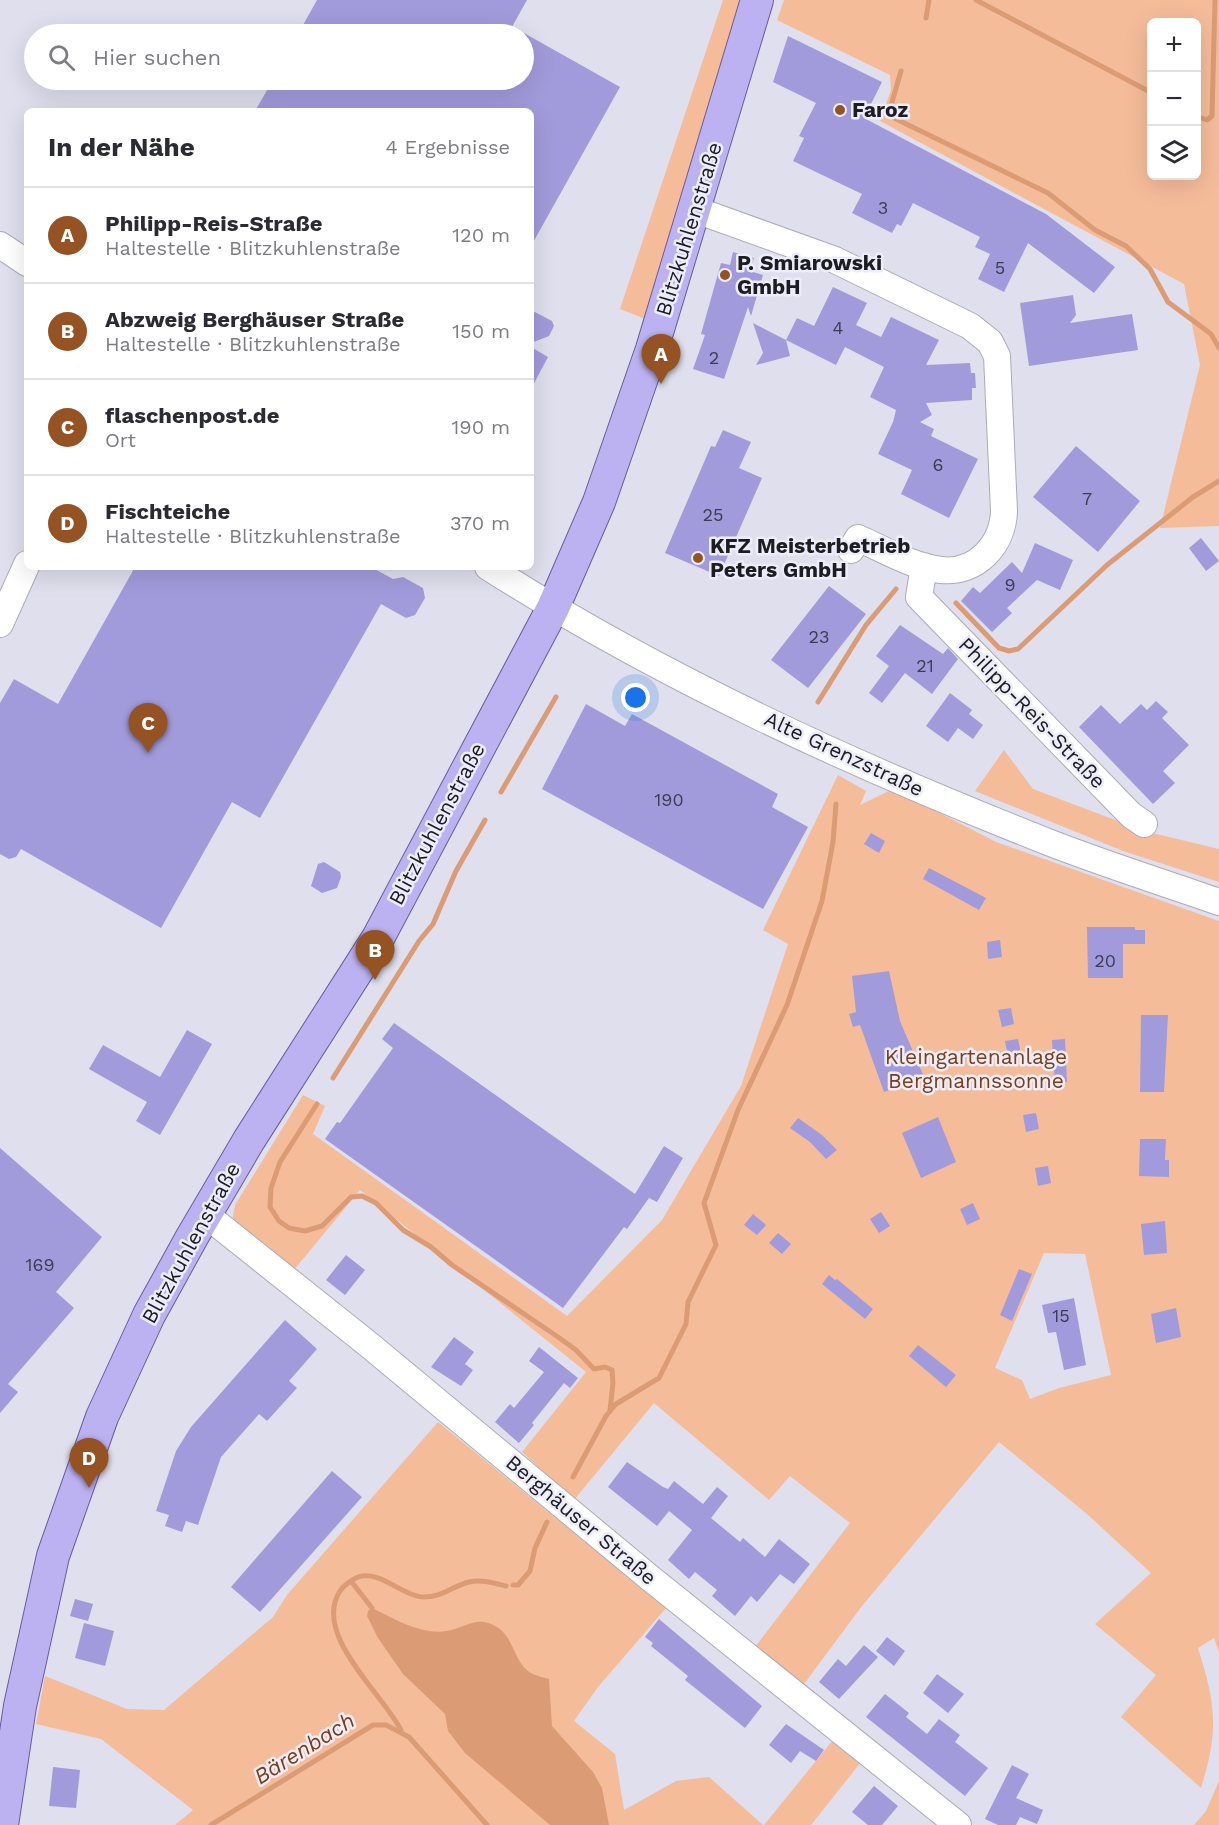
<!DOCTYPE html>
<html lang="de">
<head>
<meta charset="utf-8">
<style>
  body { margin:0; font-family:"Work Sans",sans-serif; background:#f2f2f3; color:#2b2b33 }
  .controls { position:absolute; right:18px; top:18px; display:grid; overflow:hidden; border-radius:9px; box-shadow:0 6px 24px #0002 }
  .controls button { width:54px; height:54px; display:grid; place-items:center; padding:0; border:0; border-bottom:2px solid #e1e1e2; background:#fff; color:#2b2b33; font:30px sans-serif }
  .you { position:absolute; left:636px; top:698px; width:21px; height:21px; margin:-15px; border:4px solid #fff; border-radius:50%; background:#1a73e8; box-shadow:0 0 0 9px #1a73e833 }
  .badge { display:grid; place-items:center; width:39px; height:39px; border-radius:50%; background:#955223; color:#fff; font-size:20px; font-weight:700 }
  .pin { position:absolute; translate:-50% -50px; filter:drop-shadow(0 2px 3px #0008) }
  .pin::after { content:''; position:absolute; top:32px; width:21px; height:18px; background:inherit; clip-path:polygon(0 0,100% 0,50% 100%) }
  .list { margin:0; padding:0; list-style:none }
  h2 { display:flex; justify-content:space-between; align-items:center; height:78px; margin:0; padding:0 24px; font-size:26px }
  h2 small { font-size:20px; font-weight:400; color:#7c7c81 }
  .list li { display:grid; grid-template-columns:39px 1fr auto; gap:18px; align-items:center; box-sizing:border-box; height:96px; padding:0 24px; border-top:2px solid #e1e1e2 }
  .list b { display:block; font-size:22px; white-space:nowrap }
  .list p { margin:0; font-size:20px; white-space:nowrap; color:#7c7c81 }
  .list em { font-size:20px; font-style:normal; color:#7c7c81 }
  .icon { flex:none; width:33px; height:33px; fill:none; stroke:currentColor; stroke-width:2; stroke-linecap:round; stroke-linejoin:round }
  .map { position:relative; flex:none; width:1219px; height:1825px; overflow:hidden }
  .search { position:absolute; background:#fff; box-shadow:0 6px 24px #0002; left:24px; top:24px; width:510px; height:66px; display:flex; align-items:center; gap:15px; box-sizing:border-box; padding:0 21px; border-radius:33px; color:#7c7c81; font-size:22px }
  .panel { position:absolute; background:#fff; box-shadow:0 6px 24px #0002; left:24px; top:108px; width:510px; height:462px; border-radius:9px }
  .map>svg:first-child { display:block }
  .green { fill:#f5bc9a; fill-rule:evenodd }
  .water { fill:#db9c75 }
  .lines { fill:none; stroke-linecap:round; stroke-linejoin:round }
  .stream { stroke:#db9c75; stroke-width:5 }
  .building { fill:#a29bdb }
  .minor-casing { stroke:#acabb9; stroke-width:28 }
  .major-casing { stroke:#685ca2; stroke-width:34 }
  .minor { stroke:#fff; stroke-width:26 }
  .major { stroke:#bcb2f1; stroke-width:32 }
  .poi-dot { fill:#955223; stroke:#edecfa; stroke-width:2 }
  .labels { text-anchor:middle; stroke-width:5; stroke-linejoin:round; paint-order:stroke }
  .number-label { font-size:18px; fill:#3e3c50 }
  .poi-label { font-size:21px; font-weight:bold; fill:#1d1c21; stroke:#edecfa; text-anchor:start }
  .street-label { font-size:21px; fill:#1d1c21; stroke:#edecfa }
  .park-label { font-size:21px; fill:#7a3f14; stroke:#edecfa }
  .water-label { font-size:22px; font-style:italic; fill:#793f13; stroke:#edecfa }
</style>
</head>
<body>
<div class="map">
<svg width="1219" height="1825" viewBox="0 0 1219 1825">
  <rect width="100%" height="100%" fill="#dfdfed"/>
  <path class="green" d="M723,0H745L645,319L620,309Z
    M784,0H1219V526L1160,528L1200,365L1184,284L880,121L891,90L890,75L777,20ZM1152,22H1196V176H1152Z
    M1004,750L1033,789L1144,831L1219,849V882L1123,851L975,791Z
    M838,775L866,791L860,805L893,789L996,842L1219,921V1653L1214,1638L1198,1648C1216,1705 1219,1730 1201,1788L1121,1717L1156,1675L1095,1624L1151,1573L1087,1514L999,1442L862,1606L801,1688L752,1651L850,1523L790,1476L769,1500L654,1403L574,1500L522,1452L586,1372L360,1190L293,1271L232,1221L235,1205L303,1095L325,1106L313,1134L567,1316L662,1220L741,1086L788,944L763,930ZM1044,1253L1085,1254L1111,1375L1059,1388L1030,1399L1022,1380L995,1368Z
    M438,1422L666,1608L598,1687L574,1721L615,1754L624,1810L676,1781L709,1777L763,1825H175L193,1810L101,1739L36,1724L45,1676L127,1709L164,1710L273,1617L287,1595Z
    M833,1740L861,1762L811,1825H764Z
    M1219,1781V1825H1194L1206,1811Z"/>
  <path class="water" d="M372,1608C395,1619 420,1635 447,1631C463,1629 474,1617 491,1624C514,1633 512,1658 528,1671C533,1675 542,1677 549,1679L552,1726L593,1772L602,1788L609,1825H550L465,1753L448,1731L445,1714L403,1674L378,1638L367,1616L368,1611Z"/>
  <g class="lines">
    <path class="stream" d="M976,0L1152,93
      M926,18L929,0
      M901,71L890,109L894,118L1048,193L1095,230L1126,246L1150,269L1168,302L1211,334L1219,348
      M1196,116L1207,120L1212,116L1215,0
      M956,603L999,648L1009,651L1018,649L1107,565L1193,497L1219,481
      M818,702L866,625L896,589
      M501,792L556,697
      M333,1078L419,941L433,924L456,871L485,820
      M317,1104L280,1162L271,1188L270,1207L279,1221L289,1228L305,1231L322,1226L351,1197L362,1196L376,1203L403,1230L431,1247L452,1265L558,1337L576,1350L594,1369L605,1367L612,1370L613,1383L610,1410
      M573,1477L606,1416L616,1404L659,1378L686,1324L688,1302L716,1245L704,1203L738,1110L787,1005L822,901L833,842L836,804
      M351,1581L372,1608
      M513,1585H518L530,1571L535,1548L547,1522
      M401,1730C382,1693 312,1634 340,1591C344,1585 355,1577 362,1576C384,1573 401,1595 422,1597C442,1598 452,1586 469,1582C482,1579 494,1583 506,1586
      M211,1825L373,1725H386L409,1737L487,1825"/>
  </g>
  <path class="building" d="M317,0H527L508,34H298Z
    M524,33L620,87L531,246V111H255L273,80H524Z
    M788,36L882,82L864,118L1046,214L1115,267L1094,293L1028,243L1004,292L978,279L990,254L975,247L980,237L913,203L901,226L897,224L892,233L852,213L862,194L793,161L804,138L799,136L816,103L773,82Z
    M733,252L754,258L750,271L763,275L751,316L748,307L724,379L693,369L705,335L701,334L721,263L730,265Z
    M833,287L867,303L856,325L881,337L891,317L939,340L926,365L970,363L971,373H975L976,388H972V400L926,403L932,415L920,422L934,429L931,436L978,459L949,518L901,494L912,470L878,454L893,422L896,410L870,397L884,367L845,347L836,365L786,340L790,356L756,365L763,353L753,323L786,340L797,318L814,326Z
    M1073,295L1076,315L1070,323L1132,314L1138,350L1029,366L1020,303Z
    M531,310L552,321L554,326L549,336L531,343Z
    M531,347L548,357L531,389Z
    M723,430L751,442L739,468L762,478L719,576L665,553L711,446L715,447Z
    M1076,446L1140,501L1098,552L1033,497Z
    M1201,538L1219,561L1206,571L1189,548Z
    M1035,543L1073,560L1060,590L1037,580L1007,608L1012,613L992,632L961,601L973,587L980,593L1012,562L1022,573Z
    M135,567H371L393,579L403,577L423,588L425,598L415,615L406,618L381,604L260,818L232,802L161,928L21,849L16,857L9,859L0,854V703L14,679L58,704Z
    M829,586L866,614L808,688L771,660Z
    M900,625L943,654L948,648L958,659L932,694L905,673L882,703L869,693L889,666L876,656Z
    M950,693L972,710L969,714L983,725L973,739L958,728L948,742L926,726Z
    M1156,701L1168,712L1162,718L1189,745L1163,771L1175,783L1153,804L1079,727L1101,705L1120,724L1141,704L1147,710Z
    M586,704L625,726L632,714L778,794L772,807L808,827L763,909L542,789Z
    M871,833L885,841L879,853L864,844Z
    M324,862L340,872L341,877L337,888L322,893L311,886L318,864Z
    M929,868L986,898L979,910L923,879Z
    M1087,927H1135V930H1145V944H1123V978H1088Z
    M1000,940L1002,957L988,959L987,942Z
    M889,971L900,1021L924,1077L884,1092L860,1025L853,1027L849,1014L856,1012L852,976Z
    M1011,1008L1014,1024L1002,1027L998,1010Z
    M1141,1015H1168L1164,1092H1140Z
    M394,1023L635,1194L664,1146L683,1158L657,1202L649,1198L627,1229L624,1227L563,1308L325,1139L337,1122L340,1123L393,1048L382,1039Z
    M187,1030L212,1044L160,1135L136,1121L147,1102L89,1069L103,1045L160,1077Z
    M1018,1039L1021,1054L1008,1057L1005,1041Z
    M1065,1039L1067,1082L1055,1083L1052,1040Z
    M1036,1113L1039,1129L1026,1132L1023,1115Z
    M938,1117L956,1162L921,1178L902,1133Z
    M798,1118L822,1135L837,1150L826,1159L810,1142L790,1128Z
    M1140,1139H1166L1165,1160H1169V1177L1139,1176Z
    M0,1148L102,1237L56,1292L74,1308L8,1384L18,1392L0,1413Z
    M1048,1166L1051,1183L1038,1186L1035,1168Z
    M973,1203L980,1219L967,1225L960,1209Z
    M881,1212L890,1226L879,1233L870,1219Z
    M753,1214L766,1225L757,1235L744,1225Z
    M1165,1221L1167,1253L1144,1255L1141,1224Z
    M778,1233L791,1244L782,1254L769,1243Z
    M346,1255L365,1270L345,1295L326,1280Z
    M1019,1269L1032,1274L1012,1321L1000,1315Z
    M829,1275L835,1280L837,1279L873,1309L865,1319L822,1284Z
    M1074,1298L1086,1365L1064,1370L1056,1332L1048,1333L1042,1305Z
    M1176,1308L1181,1337L1156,1343L1151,1314Z
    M285,1320L317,1349L289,1381L297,1388L267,1421L259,1414L221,1457L198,1525L186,1521L182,1532L165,1526L169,1515L156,1511L176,1451L191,1427Z
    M454,1337L474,1352L465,1364L473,1370L461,1386L431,1367Z
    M918,1345L956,1375L946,1387L909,1356Z
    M539,1347L578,1378L570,1388L564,1383L532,1423L534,1425L519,1443L495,1422L510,1404L514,1408L544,1372L529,1361Z
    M627,1462L663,1487L668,1489L674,1481L703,1504L717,1487L728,1496L711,1518L740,1542L743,1538L765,1557L779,1539L810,1564L794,1584L780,1574L757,1602L751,1596L735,1616L712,1596L717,1590L695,1572L689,1579L668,1560L692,1530L669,1511L657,1526L608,1487Z
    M332,1471L362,1497L260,1612L231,1587Z
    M75,1599L93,1604L88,1621L70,1616Z
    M659,1619L762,1706L745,1728L685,1680L688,1676L651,1646L653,1643L645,1637Z
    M84,1623L114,1631L105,1666L75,1658Z
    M887,1637L905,1651L894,1666L876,1651Z
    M864,1645L878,1657L839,1699L819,1682L838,1659L846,1666Z
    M937,1674L964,1694L948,1713L923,1693Z
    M885,1694L909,1713L906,1717L927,1734L939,1719L960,1735L955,1742L988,1768L965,1796L866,1717Z
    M786,1724L824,1750L816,1761L800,1751L791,1763L769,1745Z
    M1012,1765L1029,1774L1016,1798L1043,1810L1037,1824L1020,1817L1016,1825H998L985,1819Z
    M53,1767L80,1770L76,1808L49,1806Z
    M874,1786L898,1806L882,1825H868L852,1812Z"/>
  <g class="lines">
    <defs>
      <path id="minor" d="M696,210L835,260L970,326L990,342L997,356L1004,511C1003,544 977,574 941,570C913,567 883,549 858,538L851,550
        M0,245L27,263
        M924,566L919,597L1131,815L1144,824
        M488,567C664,679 855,766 1048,842C1104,864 1162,882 1219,902
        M0,624L27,564
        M205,1214L368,1344L650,1578L958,1825"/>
      <path id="major" d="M2,1825L20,1706L53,1556L102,1417L149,1315L192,1237L249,1140L378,938L553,608L599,502L652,349L757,0"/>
    </defs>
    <use href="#minor" class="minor-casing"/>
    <use href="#major" class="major-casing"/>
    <use href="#minor" class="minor"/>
    <use href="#major" class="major"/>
  </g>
  <g class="poi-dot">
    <circle cx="840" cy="110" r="6"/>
    <circle cx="725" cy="275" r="6"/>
    <circle cx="698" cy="558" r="6"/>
  </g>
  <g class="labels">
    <g class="number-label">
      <text x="883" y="214">3</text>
      <text x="1000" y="274">5</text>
      <text x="838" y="334">4</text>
      <text x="714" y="364">2</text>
      <text x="938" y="471">6</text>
      <text x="1087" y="505">7</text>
      <text x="713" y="521">25</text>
      <text x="1010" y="591">9</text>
      <text x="819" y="643">23</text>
      <text x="925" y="672">21</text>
      <text x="669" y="806">190</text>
      <text x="1105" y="967">20</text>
      <text x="40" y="1271">169</text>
      <text x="1061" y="1322">15</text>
    </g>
    <g class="poi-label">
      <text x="852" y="117">Faroz</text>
      <text x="737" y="270">P. Smiarowski<tspan x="737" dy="24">GmbH</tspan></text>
      <text x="710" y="553">KFZ Meisterbetrieb<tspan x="710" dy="24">Peters GmbH</tspan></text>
    </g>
    <g class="street-label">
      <text transform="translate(689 229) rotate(-73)" y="7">Blitzkuhlenstraße</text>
      <text transform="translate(1032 713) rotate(46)" y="7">Philipp-Reis-Straße</text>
      <text transform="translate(844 754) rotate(25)" y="7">Alte Grenzstraße</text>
      <text transform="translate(437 824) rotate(-62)" y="7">Blitzkuhlenstraße</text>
      <text transform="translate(191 1243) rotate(-61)" y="7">Blitzkuhlenstraße</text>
      <text transform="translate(581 1520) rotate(40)" y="7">Berghäuser Straße</text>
    </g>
    <g class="park-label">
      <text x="976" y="1064">Kleingartenanlage<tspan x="976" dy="24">Bergmannssonne</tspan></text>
    </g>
    <g class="water-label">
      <text transform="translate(304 1748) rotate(-32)" y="8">Bärenbach</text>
    </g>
  </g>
</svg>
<div class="controls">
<button>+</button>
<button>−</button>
<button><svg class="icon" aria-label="layers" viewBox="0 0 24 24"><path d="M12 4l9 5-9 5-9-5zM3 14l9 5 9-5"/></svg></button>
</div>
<div class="you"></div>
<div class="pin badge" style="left:661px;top:384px">A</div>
<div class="pin badge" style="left:375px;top:980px">B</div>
<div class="pin badge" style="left:148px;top:753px">C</div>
<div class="pin badge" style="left:89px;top:1488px">D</div>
<div class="search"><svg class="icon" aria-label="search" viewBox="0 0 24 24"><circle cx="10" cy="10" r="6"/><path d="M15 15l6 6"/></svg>Hier suchen</div>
<section class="panel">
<h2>In der Nähe<small>4 Ergebnisse</small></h2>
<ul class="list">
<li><span class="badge">A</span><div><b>Philipp-Reis-Straße</b><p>Haltestelle · Blitzkuhlenstraße</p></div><em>120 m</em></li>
<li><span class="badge">B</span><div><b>Abzweig Berghäuser Straße</b><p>Haltestelle · Blitzkuhlenstraße</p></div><em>150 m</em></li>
<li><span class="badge">C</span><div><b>flaschenpost.de</b><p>Ort</p></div><em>190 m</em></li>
<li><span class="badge">D</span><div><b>Fischteiche</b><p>Haltestelle · Blitzkuhlenstraße</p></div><em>370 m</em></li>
</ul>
</section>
</div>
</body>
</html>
